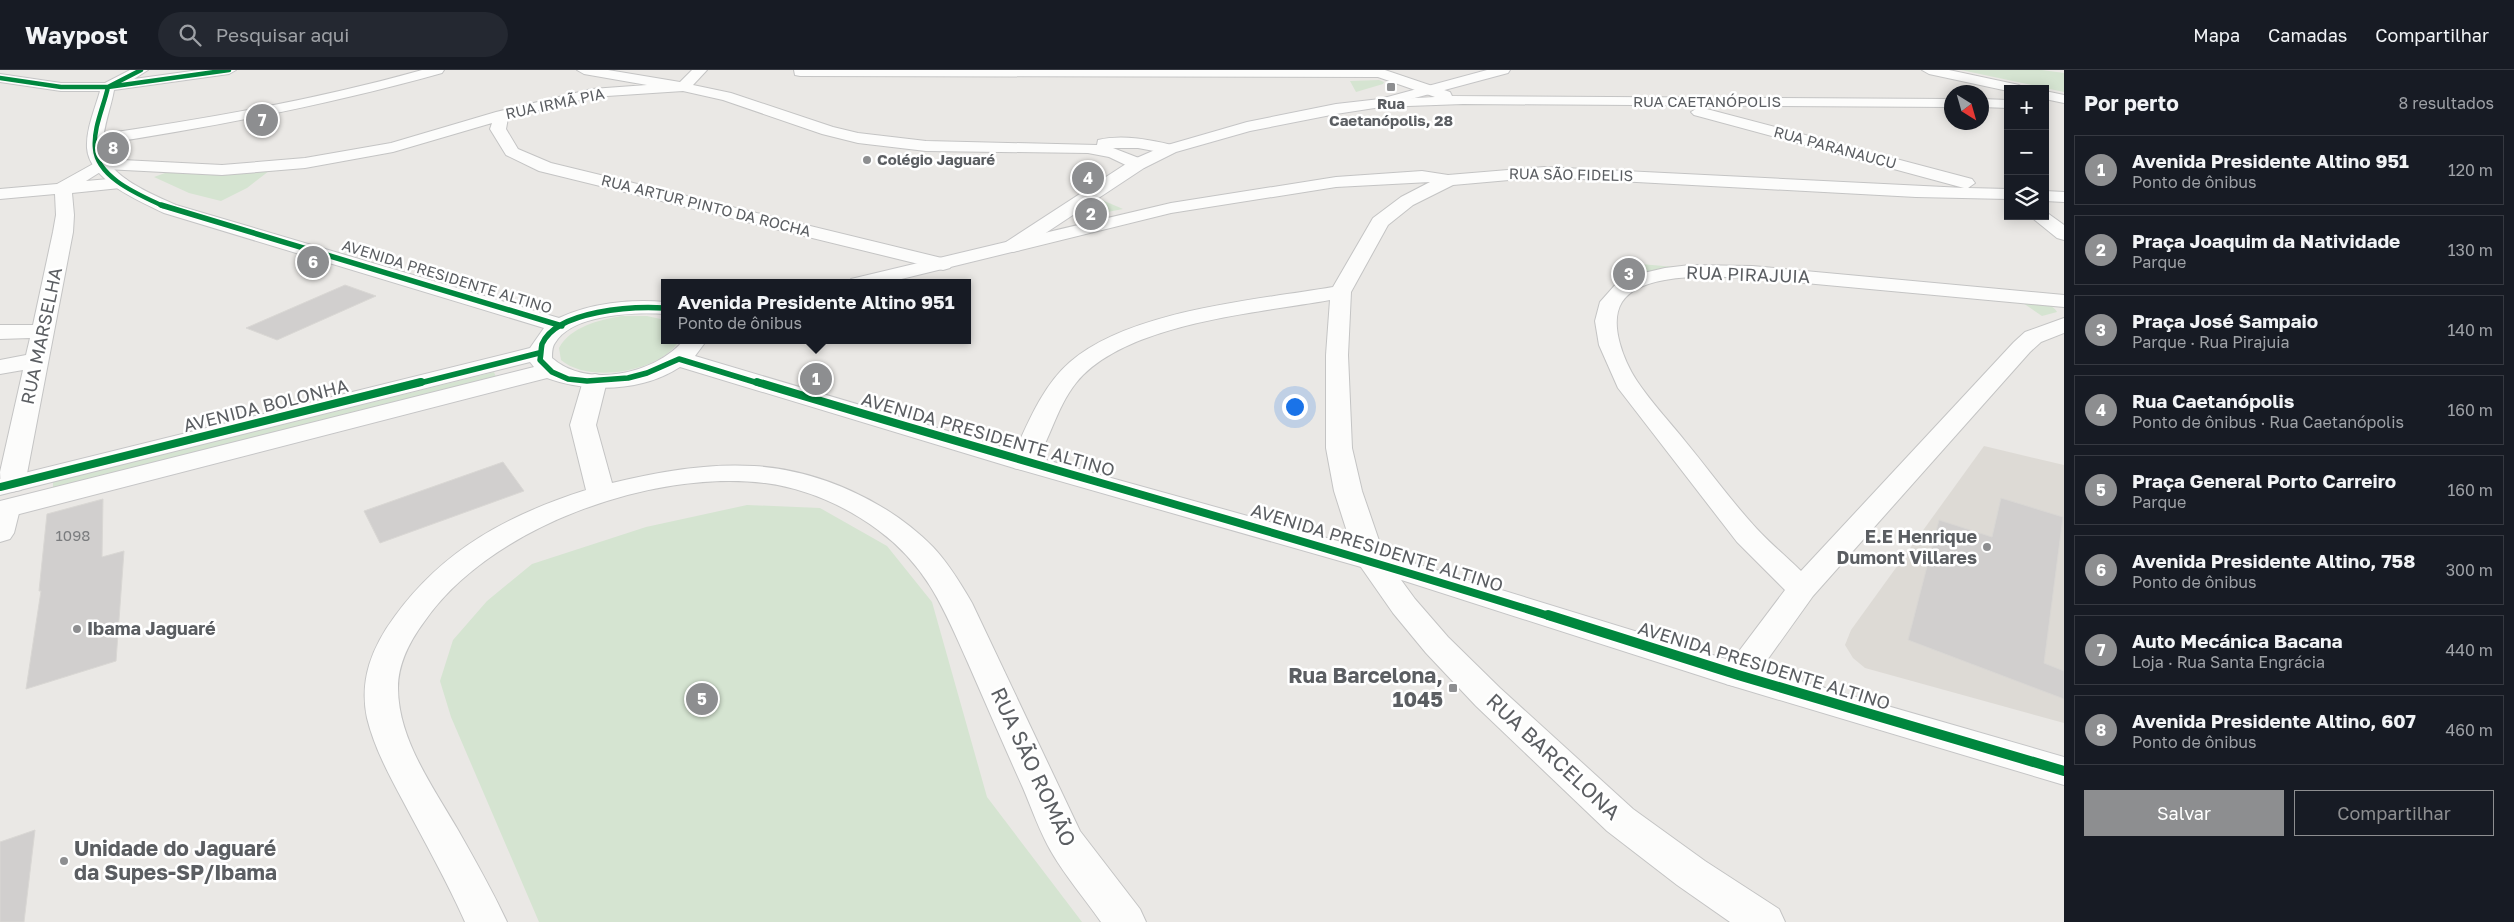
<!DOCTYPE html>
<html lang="pt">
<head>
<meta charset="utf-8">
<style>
  body { margin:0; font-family:"Golos Text",sans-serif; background:#242831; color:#f1f3f6 }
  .controls { position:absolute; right:15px; top:15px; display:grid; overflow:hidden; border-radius:0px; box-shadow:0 2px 12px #0003 }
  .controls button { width:45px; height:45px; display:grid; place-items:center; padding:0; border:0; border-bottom:1px solid #363941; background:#171b24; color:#f1f3f6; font:25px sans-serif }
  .compass { position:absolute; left:1944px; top:15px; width:45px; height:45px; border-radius:50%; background:#171b24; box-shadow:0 2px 12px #0003; rotate:143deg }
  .you { position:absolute; left:1294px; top:336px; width:18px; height:18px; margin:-12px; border:4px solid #fff; border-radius:50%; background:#1a73e8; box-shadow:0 0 0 8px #1a73e833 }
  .badge { display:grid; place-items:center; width:32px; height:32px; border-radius:50%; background:#8d8e90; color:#fff; font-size:16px; font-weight:700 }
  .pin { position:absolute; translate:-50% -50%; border:2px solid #fff; box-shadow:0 1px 5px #0006 }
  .popup { position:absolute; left:661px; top:209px; width:310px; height:65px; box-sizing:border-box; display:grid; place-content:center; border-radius:0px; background:#171b24; filter:drop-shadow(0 1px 4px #0005); font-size:16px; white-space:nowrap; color:#9ea1a6 }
  .popup b { font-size:19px; color:#f1f3f6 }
  .popup::after { content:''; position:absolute; left:50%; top:100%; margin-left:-10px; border:10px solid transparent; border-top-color:#171b24 }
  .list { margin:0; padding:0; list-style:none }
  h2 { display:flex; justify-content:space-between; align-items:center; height:65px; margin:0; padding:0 20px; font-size:21px }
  h2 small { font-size:16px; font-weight:400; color:#9ea1a6 }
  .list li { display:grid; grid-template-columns:32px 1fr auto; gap:15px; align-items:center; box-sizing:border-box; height:70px; margin:0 10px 10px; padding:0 10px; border:1px solid #363941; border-radius:0px }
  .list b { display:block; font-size:19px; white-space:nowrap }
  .list p { margin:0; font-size:16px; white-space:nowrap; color:#9ea1a6 }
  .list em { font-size:16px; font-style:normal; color:#9ea1a6 }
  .actions { display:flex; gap:10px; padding:15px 20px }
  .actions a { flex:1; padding:11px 0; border:1px solid #8d8e90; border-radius:0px; text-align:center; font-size:18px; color:#8d8e90 }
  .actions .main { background:#8d8e90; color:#fff }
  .icon { flex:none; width:28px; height:28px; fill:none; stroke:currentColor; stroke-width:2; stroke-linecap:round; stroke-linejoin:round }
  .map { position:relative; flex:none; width:2064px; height:852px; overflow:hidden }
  header { display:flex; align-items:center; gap:30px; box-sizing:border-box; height:70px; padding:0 25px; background:#171b24; border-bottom:1px solid #363941 }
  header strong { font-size:24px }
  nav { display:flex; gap:28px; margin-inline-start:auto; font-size:18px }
  .search { width:350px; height:45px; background:#242831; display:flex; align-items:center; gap:12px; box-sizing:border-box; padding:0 18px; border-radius:28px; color:#9ea1a6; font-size:19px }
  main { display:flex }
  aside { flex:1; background:#171b24 }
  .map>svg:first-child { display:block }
  .education { fill:#dddad5 }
  .green { fill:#d5e4d1 }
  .building { fill:#d1cfce; stroke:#d9d7d4 }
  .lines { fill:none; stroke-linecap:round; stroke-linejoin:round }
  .street-casing { stroke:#c4c4c4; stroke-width:2 }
  .secondary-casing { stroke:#c5c5c6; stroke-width:2 }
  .street { fill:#fcfcfb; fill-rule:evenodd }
  .secondary { fill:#fcfcfb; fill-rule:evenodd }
  .cycleway-far3-casing { stroke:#fff; stroke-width:6 }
  .cycleway-far2-casing { stroke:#fff; stroke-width:8 }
  .cycleway-far1-casing { stroke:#fff; stroke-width:11 }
  .cycleway-casing { stroke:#fff; stroke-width:13 }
  .cycleway-far3 { stroke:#00873e; stroke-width:4.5 }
  .cycleway-far2 { stroke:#00873e; stroke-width:5.5 }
  .cycleway-far1 { stroke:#00873e; stroke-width:8 }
  .cycleway { stroke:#00873e; stroke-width:10 }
  .poi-dot { fill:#8d8e90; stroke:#fff; stroke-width:2 }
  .labels { text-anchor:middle; stroke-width:5; stroke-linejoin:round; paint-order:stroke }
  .far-street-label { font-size:15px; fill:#5b5e62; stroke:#fff }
  .far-poi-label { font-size:15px; font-weight:bold; fill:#5b5e62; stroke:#fff }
  .number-label { font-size:15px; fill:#7a7c7e }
  .street-label { font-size:18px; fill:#5b5e62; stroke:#fff }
  .poi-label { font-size:18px; font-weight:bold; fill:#5b5e62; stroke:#fff; text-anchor:end }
  .near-poi-label { font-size:21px; font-weight:bold; fill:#5b5e62; stroke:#fff; text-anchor:end }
  .near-street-label { font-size:21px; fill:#5b5e62; stroke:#fff }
</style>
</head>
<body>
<header>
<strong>Waypost</strong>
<div class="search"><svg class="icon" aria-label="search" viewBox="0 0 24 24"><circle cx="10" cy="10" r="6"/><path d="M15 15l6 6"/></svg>Pesquisar aqui</div>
<nav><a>Mapa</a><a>Camadas</a><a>Compartilhar</a></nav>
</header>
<main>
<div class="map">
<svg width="2064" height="852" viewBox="0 0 2064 852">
  <rect width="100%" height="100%" fill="#eae8e5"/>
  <path class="education" d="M1984,376L2064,395V653L1865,598L1853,588L1845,575L1851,560Z"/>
  <path class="green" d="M1961,0H2042L2064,3V22Z
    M1379,10L1384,12L1383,14L1356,22L1350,11Z
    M269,101L247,118L221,131L189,123L154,107L165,103Z
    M1102,130L1123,139L1076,148Z
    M1629,193L1675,197L1623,213C1617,207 1614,204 1619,196Z
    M2020,231C2031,233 2052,231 2057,242L2042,246Z
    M622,246H647L665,250V270L679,271C660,302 589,314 561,290L559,278C571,256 600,250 622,246Z
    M494,302L496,307L53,418V412Z
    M747,435L820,438L887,476L932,532L987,727L1082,852H539L451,647L440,611L453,570L487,531L532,494L646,457Z"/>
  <path class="building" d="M345,215L376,226L277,270L246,258Z
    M503,392L524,421L380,473L364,441Z
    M2001,428L2063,447L2044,593L2064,601V629L1908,570L1939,450L1992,467Z
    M103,429L102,487L124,481L116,591L26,619L41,521H39L47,444Z
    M35,760L24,852H0V772Z"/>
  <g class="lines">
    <defs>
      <path id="street" d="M422,0H444L442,3C328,35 213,57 96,75L88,70L96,65C206,49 315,30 422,0Z
        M577,0H608L680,12L692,0H707L693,15L731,23L833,57L858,63L926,71L1097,75L1098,70C1123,64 1152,70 1176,76L1178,79L1170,84L1138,78H1113L1144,90L1146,94L1144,98H1132L1109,87L1088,83L926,81L858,73L822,64L723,30L683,21L592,27L508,48L506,59L518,79L551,93L950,190L953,194L950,198L943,200L539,101L506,85L490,59L492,53L393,82L305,98L222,105L105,99L86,111L120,108L126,109L129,113L126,117L120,118L72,123L74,145L73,162L25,414L21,420L11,422L1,420L0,402L23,300L0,304V290L26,285L30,268L0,269V255H33L53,162L56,145L55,124L0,129V119L57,114L102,89L222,95L305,88L391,73L496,42L592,19L647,15L584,4Z
        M794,0H1385L1450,22L1452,26L1952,29V37L1463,34L1381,37L1376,36L1374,33L1376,30L1435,27L1378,7L800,6L795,5Z
        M1922,0H1949L2019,15L2026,19H2008V21L1929,4Z
        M2045,21L2064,25V33L2045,29Z
        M1982,29L2008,30V38L1982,37Z
        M1699,37L1972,109L1975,113L1968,118L2008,119V129L1916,127L1544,107L1453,115L1413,135L1388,155L1351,222L1348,285L1352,378L1362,421L1385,488L1415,529L1448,567L1500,618L1633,739L1705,791L1779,839L1785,852H1730L1677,815L1607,761L1476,636L1426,583L1393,543L1356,490L1334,421L1326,378V285L1330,230C1258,243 1124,253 1076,313C1056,338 1050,371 1032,398L1023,400L1014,398L1010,392C1026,358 1041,317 1070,292C1130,240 1257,230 1333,217L1373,148L1401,127L1430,112L1336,117L1171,143L1013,182L1006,180L1003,176L1006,172L1171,133L1336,107L1422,101L1448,105L1544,97L1964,118L1694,45L1691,42Z
        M2045,121L2064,122V132L2045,131Z
        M2046,142L2064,155V170L2057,168L2030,146H2045Z
        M1690,195L1752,196L2064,225V237L1752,208C1718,207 1643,200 1622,232C1608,254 1625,293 1637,311C1651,332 1669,351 1685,371C1709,400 1731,431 1757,459C1771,474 1787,487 1801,501L2014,272L2025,262L2064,248V263L2041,272L2030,282L1813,526L1750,614L1738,617L1726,614L1721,605L1785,520L1737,472L1618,318L1599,275L1595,251L1600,232L1616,214L1635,205L1665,198Z
        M595,304L603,306L607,311L596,355L612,413C658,402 706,393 754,396C819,400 888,431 933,477C949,494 961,514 972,533L1080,761L1140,839L1146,852H1101C1085,829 1066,807 1052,783C1040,763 1032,739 1023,718C1004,676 986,634 968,593C944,539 927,496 878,460C846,436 805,418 765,413C652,399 489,457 424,552C410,571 398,593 398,618C398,669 433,717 458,760C475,790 492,820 507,852H465C447,811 424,771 403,731C389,705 374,677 367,648C359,610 372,577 395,546C444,479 508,445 586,420L570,355L583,311L587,306Z
        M6,430L16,433L20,439L14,463L10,469L0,472V432Z"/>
      <path id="secondary" d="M130,0H148L134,9L199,0H236L229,4L114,20C111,38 102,59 103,77C105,106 154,125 176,135L559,248C591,233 630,229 665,232V244C635,242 572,244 555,273C552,277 552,283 552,288C586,319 656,304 684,270H707L695,286L1032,386L1381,483L1742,594L2064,687V715L1726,614L1361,497L1014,398L680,297C642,322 588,323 547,308L0,449V431L534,297L530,292L0,425V409L530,278L544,258L164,143C139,131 89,110 87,78C86,59 95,39 100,21H61L0,12V4L61,13H105Z
        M1487,0H1510L1508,3L1381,37L1336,44L1250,61L1176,82L1144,98L1020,180L885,213H848L851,209L1006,172L1132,90L1164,76L1247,52L1336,34L1380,29Z"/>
    </defs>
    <use href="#street" class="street-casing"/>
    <use href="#secondary" class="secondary-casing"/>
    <use href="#street" class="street"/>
    <use href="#secondary" class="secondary"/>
    <defs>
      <path id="cycleway-far3" d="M141,0L108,17C104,36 93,58 95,78C97,108 140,125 163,136
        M0,8L61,17H108L229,0"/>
      <path id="cycleway-far2" d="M161,135L562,256
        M665,238C634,236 557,240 542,274C541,279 541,285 540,290L552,302L568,309L587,311L628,308L647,303L679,289L761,314
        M416,314L539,283"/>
      <path id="cycleway-far1" d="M757,312C1021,392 1288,464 1552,547
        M0,417L421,312"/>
      <path id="cycleway" d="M1548,545L1738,605L2064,701"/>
    </defs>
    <use href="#cycleway-far3" class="cycleway-far3-casing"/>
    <use href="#cycleway-far2" class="cycleway-far2-casing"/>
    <use href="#cycleway-far1" class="cycleway-far1-casing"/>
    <use href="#cycleway" class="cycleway-casing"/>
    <use href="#cycleway-far3" class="cycleway-far3"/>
    <use href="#cycleway-far2" class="cycleway-far2"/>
    <use href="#cycleway-far1" class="cycleway-far1"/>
    <use href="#cycleway" class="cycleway"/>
  </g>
  <g class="poi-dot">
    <rect x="1386" y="12" width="10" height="10" rx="2.5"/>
    <circle cx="867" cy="90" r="5"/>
    <circle cx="1987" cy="477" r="5"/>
    <circle cx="77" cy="559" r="5"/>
    <rect x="1448" y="613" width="10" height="10" rx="2.5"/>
    <circle cx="64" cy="791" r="5"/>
  </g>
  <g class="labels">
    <g class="far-street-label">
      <text x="1707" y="37">RUA CAETANÓPOLIS</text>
      <text transform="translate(555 34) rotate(-12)" y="5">RUA IRMÃ PIA</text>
      <text transform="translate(1835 78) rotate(15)" y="5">RUA PARANAUCU</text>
      <text transform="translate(1571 105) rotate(1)" y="5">RUA SÃO FIDELIS</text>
      <text transform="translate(706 136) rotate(14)" y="5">RUA ARTUR PINTO DA ROCHA</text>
      <text transform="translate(447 207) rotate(17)" y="5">AVENIDA PRESIDENTE ALTINO</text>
    </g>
    <g class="far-poi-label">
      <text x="1391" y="39">Rua<tspan x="1391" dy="17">Caetanópolis, 28</tspan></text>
      <text x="877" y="95" text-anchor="start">Colégio Jaguaré</text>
    </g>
    <g class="number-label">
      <text x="73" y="471">1098</text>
    </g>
    <g class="street-label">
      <text transform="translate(1748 205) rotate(2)" y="6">RUA PIRAJUIA</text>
      <text transform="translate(42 266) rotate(-78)" y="6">RUA MARSELHA</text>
      <text transform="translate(266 336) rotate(-14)" y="6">AVENIDA BOLONHA</text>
      <text transform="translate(988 365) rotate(16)" y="6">AVENIDA PRESIDENTE ALTINO</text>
      <text transform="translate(1377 478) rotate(17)" y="6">AVENIDA PRESIDENTE ALTINO</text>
      <text transform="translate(1764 596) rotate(17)" y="6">AVENIDA PRESIDENTE ALTINO</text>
    </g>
    <g class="poi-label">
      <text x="1977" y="473">E.E Henrique<tspan x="1977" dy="21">Dumont Villares</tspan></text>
      <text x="87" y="565" text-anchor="start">Ibama Jaguaré</text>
    </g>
    <g class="near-poi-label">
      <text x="1443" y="613">Rua Barcelona,<tspan x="1443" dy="24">1045</tspan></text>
      <text x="74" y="786" text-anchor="start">Unidade do Jaguaré<tspan x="74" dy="24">da Supes-SP/Ibama</tspan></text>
    </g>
    <g class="near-street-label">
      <text transform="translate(1553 687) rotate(43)" y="7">RUA BARCELONA</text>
      <text transform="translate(1033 697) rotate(65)" y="7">RUA SÃO ROMÃO</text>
    </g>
  </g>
</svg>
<div class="controls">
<button>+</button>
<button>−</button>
<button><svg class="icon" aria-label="layers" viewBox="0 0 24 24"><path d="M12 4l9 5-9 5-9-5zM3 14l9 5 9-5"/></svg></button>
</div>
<svg class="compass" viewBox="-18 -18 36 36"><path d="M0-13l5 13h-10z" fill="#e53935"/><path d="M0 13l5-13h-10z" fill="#9ea1a6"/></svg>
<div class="you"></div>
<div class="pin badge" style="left:816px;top:309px">1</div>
<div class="popup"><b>Avenida Presidente Altino 951</b>Ponto de ônibus</div>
<div class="pin badge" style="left:1091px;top:144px">2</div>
<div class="pin badge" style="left:1629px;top:204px">3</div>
<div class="pin badge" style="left:1088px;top:108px">4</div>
<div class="pin badge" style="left:702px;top:629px">5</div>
<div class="pin badge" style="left:313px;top:192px">6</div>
<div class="pin badge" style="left:262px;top:50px">7</div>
<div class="pin badge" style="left:113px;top:78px">8</div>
</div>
<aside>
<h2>Por perto<small>8 resultados</small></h2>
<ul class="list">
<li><span class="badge">1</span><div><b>Avenida Presidente Altino 951</b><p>Ponto de ônibus</p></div><em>120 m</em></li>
<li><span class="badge">2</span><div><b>Praça Joaquim da Natividade</b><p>Parque</p></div><em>130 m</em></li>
<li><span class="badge">3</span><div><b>Praça José Sampaio</b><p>Parque · Rua Pirajuia</p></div><em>140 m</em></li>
<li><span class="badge">4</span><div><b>Rua Caetanópolis</b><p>Ponto de ônibus · Rua Caetanópolis</p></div><em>160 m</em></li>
<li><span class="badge">5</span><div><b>Praça General Porto Carreiro</b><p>Parque</p></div><em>160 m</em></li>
<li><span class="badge">6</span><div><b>Avenida Presidente Altino, 758</b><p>Ponto de ônibus</p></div><em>300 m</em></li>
<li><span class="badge">7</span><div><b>Auto Mecánica Bacana</b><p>Loja · Rua Santa Engrácia</p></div><em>440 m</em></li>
<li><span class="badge">8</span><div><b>Avenida Presidente Altino, 607</b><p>Ponto de ônibus</p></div><em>460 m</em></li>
</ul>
<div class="actions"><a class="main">Salvar</a><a>Compartilhar</a></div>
</aside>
</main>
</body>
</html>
